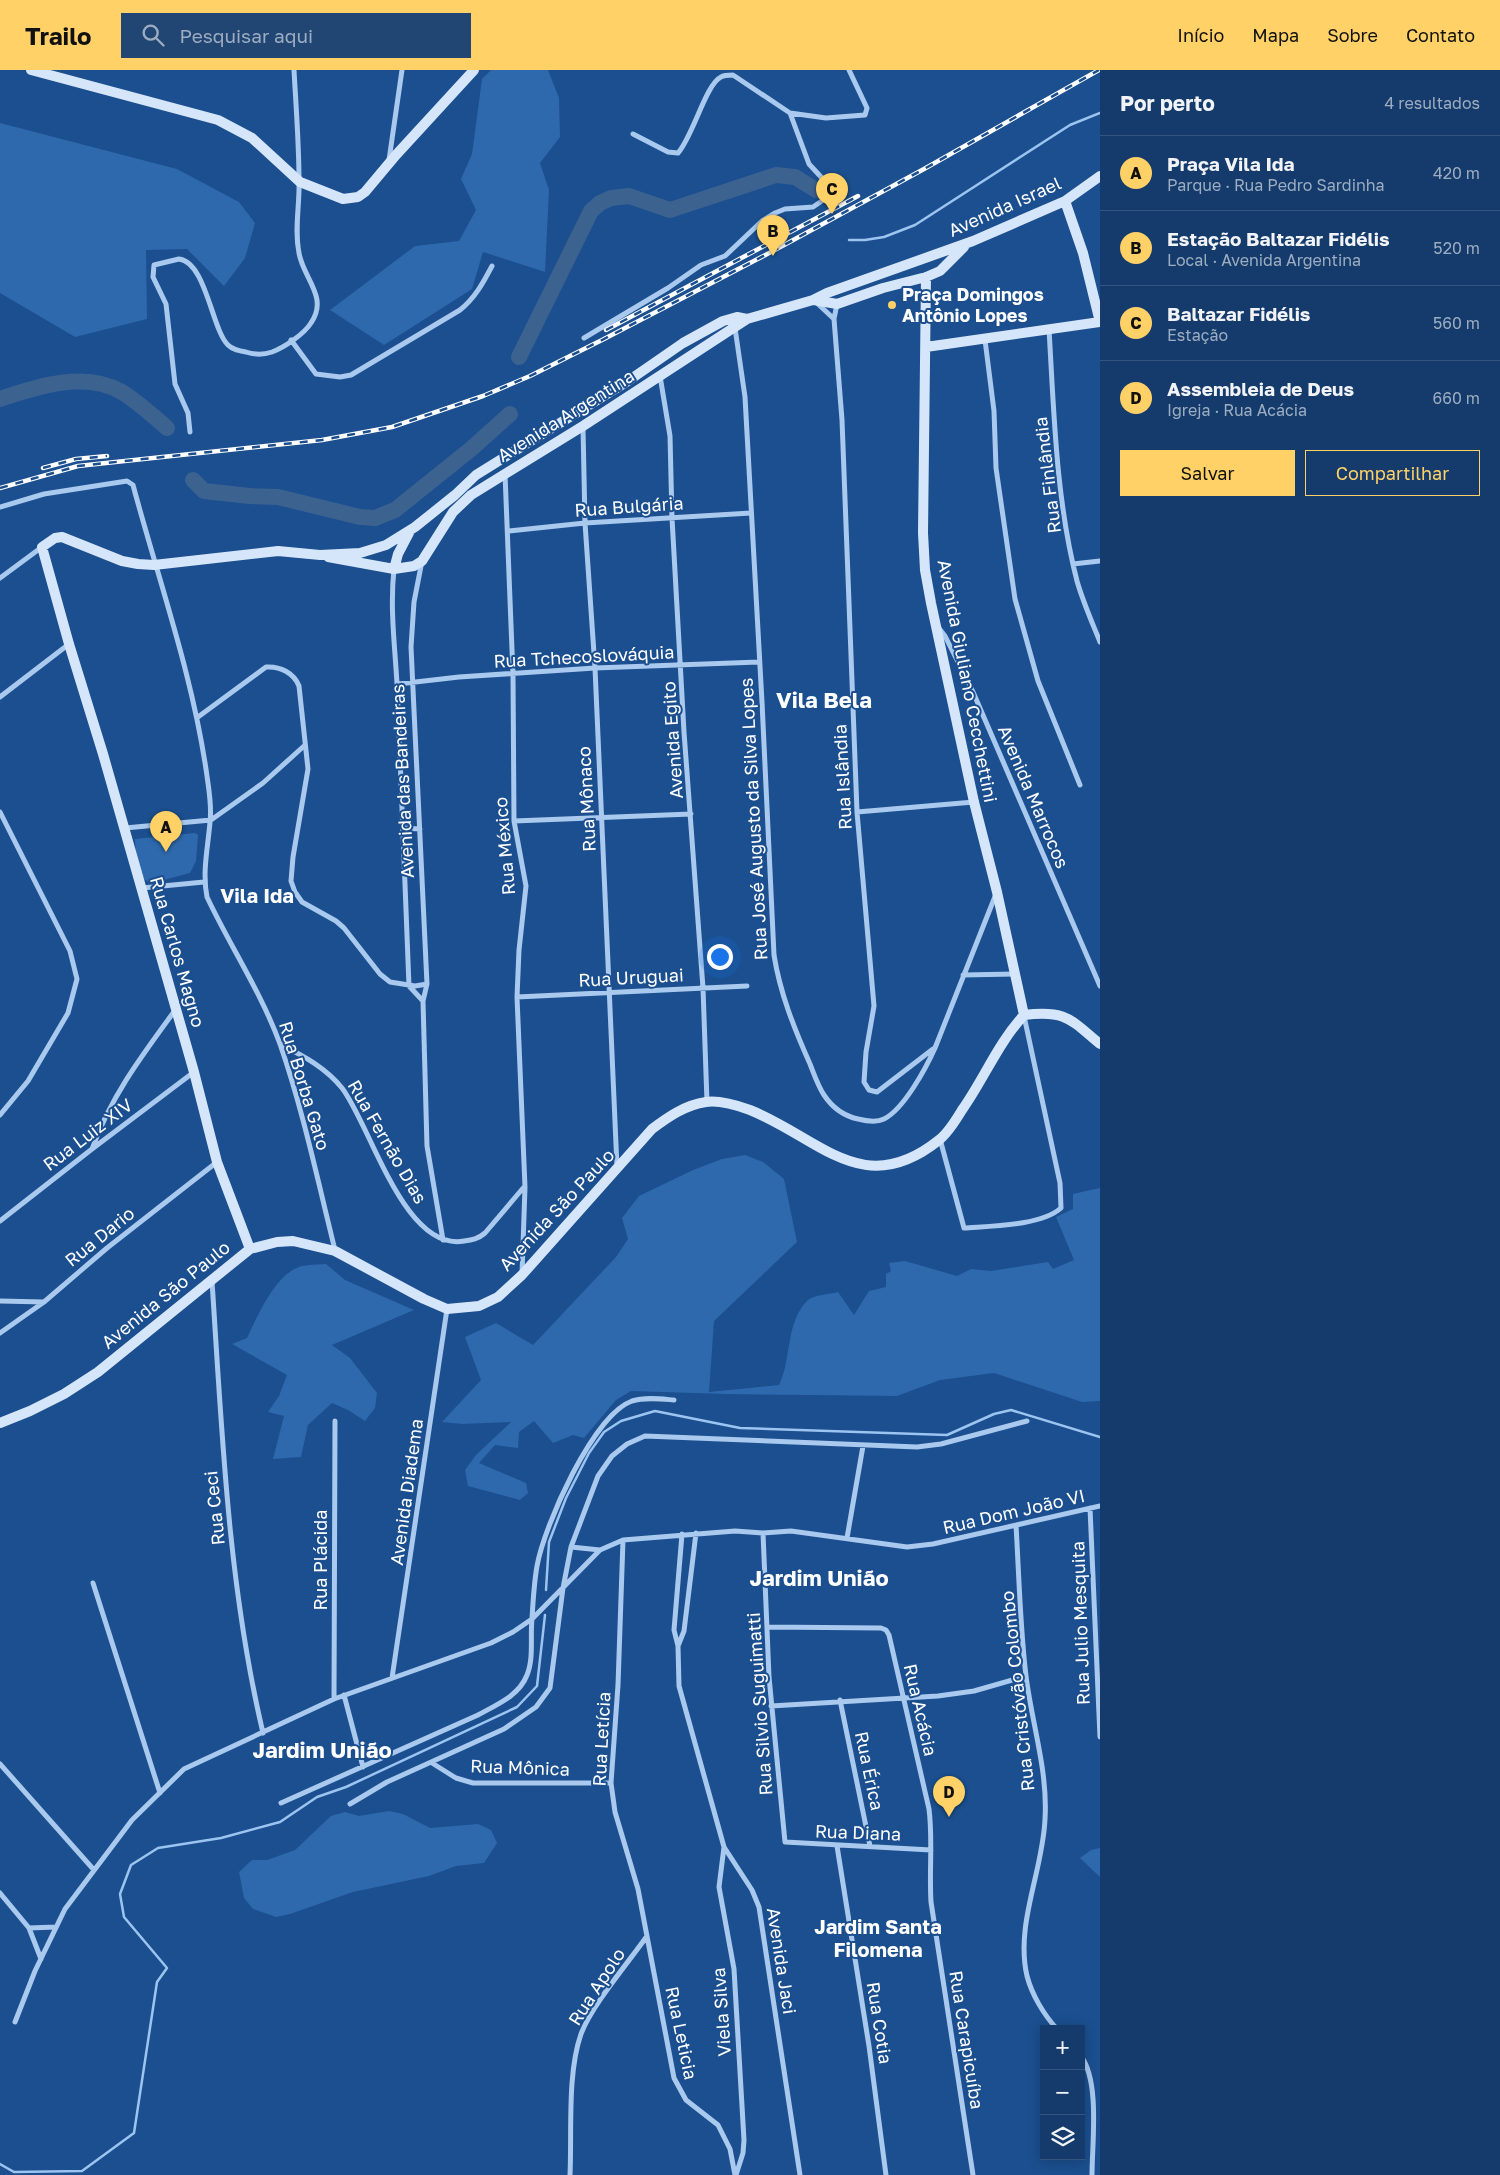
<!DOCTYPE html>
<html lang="pt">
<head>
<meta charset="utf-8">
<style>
  body { margin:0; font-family:"Golos Text",sans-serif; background:#214673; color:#f1f3f6 }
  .controls { position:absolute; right:15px; bottom:15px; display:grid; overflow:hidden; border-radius:0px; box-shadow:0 2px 12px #0003 }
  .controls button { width:45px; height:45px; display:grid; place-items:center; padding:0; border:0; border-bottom:1px solid #33557e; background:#143b6b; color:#f1f3f6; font:25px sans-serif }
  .you { position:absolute; left:719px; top:886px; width:18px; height:18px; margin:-12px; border:4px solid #fff; border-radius:50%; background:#1a73e8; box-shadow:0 0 0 8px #1a73e833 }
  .badge { display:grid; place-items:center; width:32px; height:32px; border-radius:50%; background:#ffd166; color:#111; font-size:16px; font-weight:700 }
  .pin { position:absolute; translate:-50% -41px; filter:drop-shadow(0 1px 2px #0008) }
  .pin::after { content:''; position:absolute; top:26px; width:18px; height:15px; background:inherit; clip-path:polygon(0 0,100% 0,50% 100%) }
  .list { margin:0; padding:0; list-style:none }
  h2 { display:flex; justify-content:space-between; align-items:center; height:65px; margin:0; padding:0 20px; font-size:21px }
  h2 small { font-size:16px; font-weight:400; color:#9dadc1 }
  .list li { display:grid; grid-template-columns:32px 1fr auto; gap:15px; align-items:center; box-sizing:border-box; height:75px; padding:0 20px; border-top:1px solid #33557e }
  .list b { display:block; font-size:19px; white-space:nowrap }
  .list p { margin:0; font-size:16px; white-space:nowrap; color:#9dadc1 }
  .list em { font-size:16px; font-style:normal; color:#9dadc1 }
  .actions { display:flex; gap:10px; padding:15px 20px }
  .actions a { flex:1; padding:11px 0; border:1px solid #ffd166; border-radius:0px; text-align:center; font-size:18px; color:#ffd166 }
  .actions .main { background:#ffd166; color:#111 }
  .icon { flex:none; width:28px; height:28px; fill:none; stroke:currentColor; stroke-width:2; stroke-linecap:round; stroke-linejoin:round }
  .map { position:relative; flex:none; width:1100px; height:2105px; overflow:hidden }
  header { display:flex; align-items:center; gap:30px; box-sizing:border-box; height:70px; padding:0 25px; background:#ffd166; color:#111 }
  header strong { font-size:24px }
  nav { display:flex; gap:28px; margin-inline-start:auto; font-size:18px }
  .search { width:350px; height:45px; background:#214673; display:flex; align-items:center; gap:12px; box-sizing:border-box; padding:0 18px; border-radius:0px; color:#9dadc1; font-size:19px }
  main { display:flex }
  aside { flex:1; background:#143b6b }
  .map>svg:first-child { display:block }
  .green { fill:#2e69ad }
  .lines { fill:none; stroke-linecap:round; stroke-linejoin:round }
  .stream { stroke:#9cc4f0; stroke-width:2.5 }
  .river { stroke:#3c6290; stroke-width:16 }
  .street { stroke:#a9c9ee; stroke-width:5 }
  .secondary { stroke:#d6e6fa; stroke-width:10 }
  .rail-casing { stroke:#fff; stroke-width:4.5 }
  .rail { stroke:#1b4f8f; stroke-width:2.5; stroke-dasharray:8; stroke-linecap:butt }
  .poi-dot { fill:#ffd166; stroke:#1b4f8f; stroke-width:2 }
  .labels { text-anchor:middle; stroke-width:4; stroke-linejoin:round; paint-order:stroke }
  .street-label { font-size:18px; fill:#fff; stroke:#1b4f8f }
  .poi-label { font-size:18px; font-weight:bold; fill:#fff; stroke:#1b4f8f; text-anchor:start }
  .quarter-label { font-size:20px; font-weight:bold; fill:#fff; stroke:#1b4f8f }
  .district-label { font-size:22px; font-weight:bold; fill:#fff; stroke:#1b4f8f }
</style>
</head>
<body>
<header>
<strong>Trailo</strong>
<div class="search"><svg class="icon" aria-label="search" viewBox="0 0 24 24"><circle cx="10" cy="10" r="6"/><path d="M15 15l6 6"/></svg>Pesquisar aqui</div>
<nav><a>Início</a><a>Mapa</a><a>Sobre</a><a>Contato</a></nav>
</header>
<main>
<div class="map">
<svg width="1100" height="2105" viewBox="0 0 1100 2105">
  <rect width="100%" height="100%" fill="#1b4f8f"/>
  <path class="green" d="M491,0H548L559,28L560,67L540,93L549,120L545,202L483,182L472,219L384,275L330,240L415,176L459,171L476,140L461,109L472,84L482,9Z
    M0,53L177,99L239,132L255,153L245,188L224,216L187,179L146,180L147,249L75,267L0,223Z
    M195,763L198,765L196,791L190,803L152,813L143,809L136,789L135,769Z
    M745,1085L763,1092L784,1109L797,1172L714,1251L709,1322L779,1315C792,1289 785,1252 808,1230C814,1225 830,1224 838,1222L854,1245L869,1221L886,1217V1204L891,1201L889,1193L905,1191L957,1206L971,1199L991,1201L1048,1192L1053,1199L1074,1190L1056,1147L1073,1139V1124L1100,1118V1331L1082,1332L994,1303L940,1310L897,1326L726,1324L631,1321L616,1330L584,1368L573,1365L553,1373L534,1351L519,1362L518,1378L495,1375L479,1393L526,1413L528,1423L520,1430L468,1416L465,1400L476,1385L511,1352L462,1354L442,1352L481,1310L465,1267L496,1253L533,1275L616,1187L628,1169L622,1148L639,1126L693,1100L722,1089Z
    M326,1194L345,1210L414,1240L332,1275L350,1288L377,1323L375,1338L365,1351L348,1340L332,1333L308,1355L301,1387L273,1389L284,1346L268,1342L279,1326L287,1305L232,1274L247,1268C257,1247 275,1205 299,1197C307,1194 318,1195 326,1194Z
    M389,1741L403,1744L430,1758L478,1754L491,1760L497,1773L484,1793L456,1796L429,1806L353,1822L290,1844L276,1847L253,1839L244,1828L239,1802L252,1790H267L295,1780L331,1746L345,1742L359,1746Z
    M1100,1778V1807L1080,1788L1091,1780Z"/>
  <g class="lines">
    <path class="stream" d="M849,170H865L884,167L915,155L1070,55L1100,43
      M546,1520L549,1472L566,1428L589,1383L604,1362L621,1351L655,1341L740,1358L947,1365L994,1344L1011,1340L1100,1367
      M0,2094L14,2102L82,2101L134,2063L157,1912L167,1898L124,1847L120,1824L131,1795L158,1778L221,1768L280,1752L317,1727L346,1717L517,1637L537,1616L545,1545"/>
    <path class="river" d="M519,287L591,141L600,133L611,128L629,126L670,140L776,105L795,107L816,120
      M0,329C38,316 85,301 122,322C138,332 153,346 167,358
      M193,410L204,421L250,426L278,427L360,447L375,448L395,440L471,379L510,344"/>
    <path class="street" d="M790,43L826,48L865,45L867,38L849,0
      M389,90L402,0
      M817,233L834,249
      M837,234L834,249L842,350L857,742L874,936L866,982L864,1012L869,1020L877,1022L933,979
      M735,258L745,327L762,632L774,885C780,923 794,958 810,994C814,1004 818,1016 824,1025C832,1037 844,1046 858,1049C866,1051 876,1053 884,1049C904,1039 926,998 935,978L996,824
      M1049,259C1054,343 1056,430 1077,511C1083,532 1092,552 1100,572
      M584,268L668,218L701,195L725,186L762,151L775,143L785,139L813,137L835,122L809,94L790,43L733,5C729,5 724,5 721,7C706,14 693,66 678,83L668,82L633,64
      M291,270L316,304L340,307L351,305L460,240C475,228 483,213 492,196
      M985,270L994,341L996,398L1015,529L1038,611L1080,715
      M660,306L670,366L672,448L684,662L703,918L707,1032
      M583,357L585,453L595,598L617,1097
      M190,362L188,343L175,314L166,234L153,207L154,195L179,189C206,192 212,260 228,275C233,280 239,281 246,282C255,285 263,285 272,282C285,277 304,264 311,253C329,227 303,208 299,183C294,158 300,135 299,110C299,74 296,37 294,0
      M505,404L513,605L514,751L526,816L519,880L517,927L525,1117L522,1204
      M0,437L44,424L127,411L133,415C159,512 193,606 207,706C209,721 212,736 210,752C208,777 202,802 207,827C230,876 261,922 280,974C303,1040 318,1112 335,1180
      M509,461L585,453L751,443
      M422,491L414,532L411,577L427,914L423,931L427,1076L443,1170
      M1073,494L1100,491
      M394,499C389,545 397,590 398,636C402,729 405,823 409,916L423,931
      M0,508L42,477
      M938,557L945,566L973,622L1100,916
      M398,614L459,607L595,598L759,592
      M0,627L69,574
      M198,647L266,597C280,596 294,603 299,616L308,699L293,787L291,811L295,822L302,832L336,851L344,858L380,904L390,912L415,916L427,914
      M0,742L70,881L77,909L68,943L28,1011L0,1045
      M857,742L974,732
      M514,751L691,744
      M125,758L211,750L263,713L304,676
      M403,758L420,759
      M142,818L204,812
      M963,905L1015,904
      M517,927L747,916
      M280,974C303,986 325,997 342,1018C371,1056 404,1182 464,1171C472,1170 478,1169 485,1163L524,1117
      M940,1069L964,1158C990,1156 1041,1156 1061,1138L1060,1113L1024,946
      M92,1079C111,1026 143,984 176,939
      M0,1151L92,1079L194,1002
      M212,1211C222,1362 228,1515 263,1663
      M0,1231L44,1232
      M0,1263L44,1232L107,1178L217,1092
      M1090,1438L1100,1667
      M1016,1455C1019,1505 1020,1556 1026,1606C1032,1654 1048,1701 1045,1749C1043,1801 1015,1854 1027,1906C1032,1925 1044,1945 1057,1959
      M763,1463L769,1607L785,1772L931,1780
      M682,1464L674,1560L678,1576L679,1616L724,1777L752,1820L759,1837L800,2105
      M847,1468L863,1376
      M623,1470L618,1615L611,1713L615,1742L638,1819L674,2008L686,2030L718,2055L730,2079L735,2105
      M571,1477L600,1480
      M93,1513L160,1723
      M767,1557L881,1558L886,1560L889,1565L929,1739C933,1770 929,1801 931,1832L973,2105
      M678,1576L684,1561L696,1463
      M392,1608L447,1239
      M344,1625L363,1697
      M334,1629L335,1351
      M840,1630L870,1776
      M771,1636L938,1626L974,1621L1026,1606
      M432,1693L456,1708L473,1713H611
      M0,1694L94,1800
      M281,1733L478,1645C496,1635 519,1626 527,1605C534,1588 530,1567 532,1549C533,1531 534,1513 537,1496C544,1456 593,1345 632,1331C645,1327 661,1329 674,1330
      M350,1734L387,1712L504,1659L536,1637L550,1618L563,1518L571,1477L598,1406L612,1386L627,1374L645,1366L917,1377L941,1374L1027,1351
      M837,1776L869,1976L886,2105
      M724,1777L719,1817L734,1899L744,2070L743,2083L736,2105
      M0,1823L29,1858
      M41,1889L29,1858L56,1857
      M15,1952L35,1901L65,1839L132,1750L184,1699L334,1629L491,1573L513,1562L532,1549L600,1480L623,1470L735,1461L763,1463L791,1461L907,1477L933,1474L1100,1436
      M1081,1986C1100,2012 1092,2073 1092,2105
      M570,2105C572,2062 567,2004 581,1964C592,1935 628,1893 647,1866"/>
    <path class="secondary" d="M31,0L218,50L252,68L300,112L343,129L358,127L365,122L396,85L474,0
      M926,207L923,463L925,500L931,533L974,732L997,822L1024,945
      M814,230L837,234L883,218L926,207L940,201L964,177
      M926,277L1100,252L1083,183L1065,131
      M328,487L394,499L414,496L422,491L453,442L471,425L583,356L747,249L813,230L827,223L973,171L1065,131L1100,106
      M394,499L398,484L409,463
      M250,1179L217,1092L194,1002L103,684L69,574L42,477L55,468L62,467L122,491L138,494L154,495L278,481L320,485L360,483L386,475L415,457L455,425L476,405L628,311L683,273L723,251L737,247L747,249
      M0,1353L30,1341L64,1324L98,1302L250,1179L277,1172L293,1171L335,1181L424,1229L447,1239L479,1236L498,1227L522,1205L652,1059C668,1047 685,1035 706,1032C720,1030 736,1035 750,1040C820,1068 863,1131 939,1070C948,1063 956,1050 962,1040C984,1009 998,973 1024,945C1066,940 1070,949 1100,974"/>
    <defs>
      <path id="rail" d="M606,260L858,126
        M43,398L76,389L107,386
        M0,418L78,396L322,370L392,357L483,326L530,306L604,269L773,181L924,99L1099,0"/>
    </defs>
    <use href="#rail" class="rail-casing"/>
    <use href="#rail" class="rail"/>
  </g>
  <circle class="poi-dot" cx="892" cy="235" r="5"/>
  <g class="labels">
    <g class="street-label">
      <text transform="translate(1005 137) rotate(-24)" y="6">Avenida Israel</text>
      <text transform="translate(566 346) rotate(-32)" y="6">Avenida Argentina</text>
      <text transform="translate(1048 405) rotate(-97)" y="6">Rua Finlândia</text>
      <text transform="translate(629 437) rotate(-4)" y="6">Rua Bulgária</text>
      <text transform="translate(584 587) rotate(-3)" y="6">Rua Tchecoslováquia</text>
      <text transform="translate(967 611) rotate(79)" y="6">Avenida Giuliano Cecchettini</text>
      <text transform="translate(673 670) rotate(-94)" y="6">Avenida Egito</text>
      <text transform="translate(843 707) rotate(-93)" y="6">Rua Islândia</text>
      <text transform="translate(403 711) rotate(-93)" y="6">Avenida das Bandeiras</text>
      <text transform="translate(1033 727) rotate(67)" y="6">Avenida Marrocos</text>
      <text transform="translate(587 729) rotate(-93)" y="6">Rua Mônaco</text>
      <text transform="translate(754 749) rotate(-93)" y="6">Rua José Augusto da Silva Lopes</text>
      <text transform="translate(505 776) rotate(-95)" y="6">Rua México</text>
      <text transform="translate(177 882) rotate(74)" y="6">Rua Carlos Magno</text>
      <text transform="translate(631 908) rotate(-3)" y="6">Rua Uruguai</text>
      <text transform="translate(304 1016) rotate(73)" y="6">Rua Borba Gato</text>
      <text transform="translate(88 1065) rotate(-37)" y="6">Rua Luiz XIV</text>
      <text transform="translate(387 1072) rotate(60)" y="6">Rua Fernão Dias</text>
      <text transform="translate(557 1140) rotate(-47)" y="6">Avenida São Paulo</text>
      <text transform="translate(100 1167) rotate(-39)" y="6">Rua Dario</text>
      <text transform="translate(166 1225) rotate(-39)" y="6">Avenida São Paulo</text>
      <text transform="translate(407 1422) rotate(-82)" y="6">Avenida Diadema</text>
      <text transform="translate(215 1438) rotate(-96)" y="6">Rua Ceci</text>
      <text transform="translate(1014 1442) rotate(-13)" y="6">Rua Dom João VI</text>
      <text transform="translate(321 1490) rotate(-90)" y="6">Rua Plácida</text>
      <text transform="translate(1081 1553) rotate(-92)" y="6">Rua Julio Mesquita</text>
      <text transform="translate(1018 1621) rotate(-96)" y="6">Rua Cristóvão Colombo</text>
      <text transform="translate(760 1634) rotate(-94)" y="6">Rua Silvio Suguimatti</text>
      <text transform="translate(920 1640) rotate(77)" y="6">Rua Acácia</text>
      <text transform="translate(602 1669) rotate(-87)" y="6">Rua Letícia</text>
      <text transform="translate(520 1698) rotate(2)" y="6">Rua Mônica</text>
      <text transform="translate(869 1701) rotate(78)" y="6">Rua Érica</text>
      <text transform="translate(858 1763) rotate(2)" y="6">Rua Diana</text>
      <text transform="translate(781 1891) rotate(81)" y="6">Avenida Jaci</text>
      <text transform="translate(597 1917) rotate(-57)" y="6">Rua Apolo</text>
      <text transform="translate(722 1942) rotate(-94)" y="6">Viela Silva</text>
      <text transform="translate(879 1953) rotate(81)" y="6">Rua Cotia</text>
      <text transform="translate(681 1963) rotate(78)" y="6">Rua Leticia</text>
      <text transform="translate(966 1970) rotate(81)" y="6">Rua Carapicuíba</text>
    </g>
    <g class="poi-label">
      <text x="902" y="231">Praça Domingos<tspan x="902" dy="21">Antônio Lopes</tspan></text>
    </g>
    <g class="quarter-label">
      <text x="257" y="833">Vila Ida</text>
      <text x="878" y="1864">Jardim Santa<tspan x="878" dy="23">Filomena</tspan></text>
    </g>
    <g class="district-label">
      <text x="824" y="638">Vila Bela</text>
      <text x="819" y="1516">Jardim União</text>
      <text x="322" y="1688">Jardim União</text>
    </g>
  </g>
</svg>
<div class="controls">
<button>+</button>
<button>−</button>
<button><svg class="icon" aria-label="layers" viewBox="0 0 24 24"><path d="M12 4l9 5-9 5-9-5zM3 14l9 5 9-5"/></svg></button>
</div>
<div class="you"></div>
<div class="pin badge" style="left:166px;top:782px">A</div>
<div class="pin badge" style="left:773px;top:186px">B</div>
<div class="pin badge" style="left:832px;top:144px">C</div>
<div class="pin badge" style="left:949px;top:1747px">D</div>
</div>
<aside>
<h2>Por perto<small>4 resultados</small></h2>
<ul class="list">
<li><span class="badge">A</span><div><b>Praça Vila Ida</b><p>Parque · Rua Pedro Sardinha</p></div><em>420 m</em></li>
<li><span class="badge">B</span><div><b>Estação Baltazar Fidélis</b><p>Local · Avenida Argentina</p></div><em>520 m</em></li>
<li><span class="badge">C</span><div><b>Baltazar Fidélis</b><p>Estação</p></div><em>560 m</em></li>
<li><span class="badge">D</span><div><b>Assembleia de Deus</b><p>Igreja · Rua Acácia</p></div><em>660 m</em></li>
</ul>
<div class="actions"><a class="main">Salvar</a><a>Compartilhar</a></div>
</aside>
</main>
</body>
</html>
